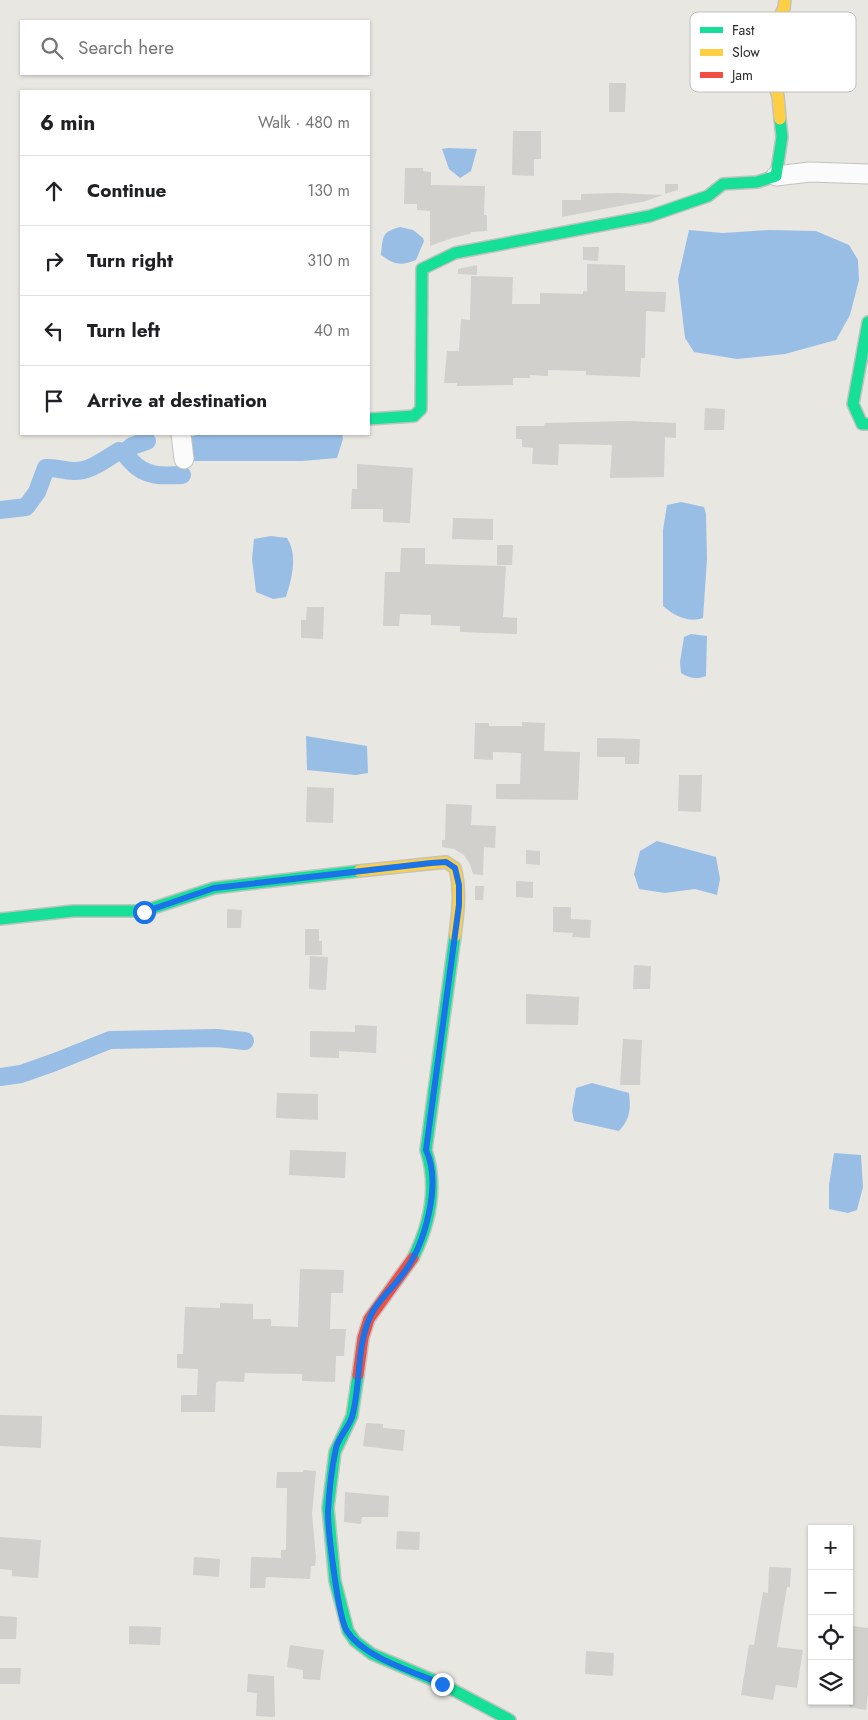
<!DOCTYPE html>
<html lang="en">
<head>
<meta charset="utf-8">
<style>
  body { margin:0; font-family:Jost,sans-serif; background:#f2f2f2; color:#202124 }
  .controls { position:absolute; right:15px; bottom:15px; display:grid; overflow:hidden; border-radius:0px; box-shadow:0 1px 4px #0004 }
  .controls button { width:45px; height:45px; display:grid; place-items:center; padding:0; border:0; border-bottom:1px solid #e0e0e0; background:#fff; color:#202124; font:25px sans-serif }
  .stop { position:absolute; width:15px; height:15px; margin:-11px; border:4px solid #1a73e8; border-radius:50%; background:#fff }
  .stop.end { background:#1a73e8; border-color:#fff; box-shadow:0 1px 5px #0008 }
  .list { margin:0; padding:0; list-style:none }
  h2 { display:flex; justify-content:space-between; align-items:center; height:65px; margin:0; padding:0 20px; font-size:21px }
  h2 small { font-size:16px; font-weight:400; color:#757577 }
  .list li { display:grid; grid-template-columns:32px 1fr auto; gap:15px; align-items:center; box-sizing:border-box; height:70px; padding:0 20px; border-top:1px solid #e0e0e0 }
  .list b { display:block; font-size:19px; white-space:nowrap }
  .list em { font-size:16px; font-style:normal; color:#757577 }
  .icon { flex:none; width:28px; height:28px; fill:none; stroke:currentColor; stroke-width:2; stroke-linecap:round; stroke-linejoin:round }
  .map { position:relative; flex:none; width:868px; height:1720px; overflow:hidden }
  .search { position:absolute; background:#fff; box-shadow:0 1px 4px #0004; left:20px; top:20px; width:350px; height:55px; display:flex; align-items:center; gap:12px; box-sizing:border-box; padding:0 18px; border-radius:0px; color:#757577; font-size:19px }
  .panel { position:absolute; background:#fff; box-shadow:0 1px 4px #0004; left:20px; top:90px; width:350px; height:345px; border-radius:0px }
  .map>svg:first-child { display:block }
  .water { fill:#99bee6 }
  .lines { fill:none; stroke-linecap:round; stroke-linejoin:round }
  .canal { stroke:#99bee6; stroke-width:18 }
  .building { fill:#d1d0cc }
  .street-casing { stroke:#c2c2c1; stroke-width:21 }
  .fast-casing { stroke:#c2c2c1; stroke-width:14 }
  .slow-casing { stroke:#c2c2c1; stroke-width:14 }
  .jam-casing { stroke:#c2c2c1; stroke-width:14 }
  .street { stroke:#fcfbfb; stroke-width:19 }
  .fast { stroke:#16e098; stroke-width:11 }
  .slow { stroke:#ffcf43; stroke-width:11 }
  .jam { stroke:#f24e42; stroke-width:11 }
  .route { stroke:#1a73e8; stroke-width:6 }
  .key { fill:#fff; stroke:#bfbfbf; stroke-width:1 }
  .key-label { font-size:14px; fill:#2b2b2b }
</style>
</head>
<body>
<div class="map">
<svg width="868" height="1720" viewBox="0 0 868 1720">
  <rect width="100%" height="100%" fill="#e8e7e2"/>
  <path class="water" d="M448,148L477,149L471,171L460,178L449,169L442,149Z
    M400,227L413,230L423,238L424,241L416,260C401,266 394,265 381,255C383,237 381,232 400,227Z
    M689,230L723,233L769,230L816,231L849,245L858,260L859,280L850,315L836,340L785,354L737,359L694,352L685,338L678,279Z
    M199,434H342L343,439L337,458L302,461H192L185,439Z
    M681,502L704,507L706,514L707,559L703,618C688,623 675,616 663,606V530L667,505Z
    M271,536L287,538C298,555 292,578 286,597L273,599L256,592L252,559L254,539Z
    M691,634L707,636L706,676C697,680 689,678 681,673L680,662L684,637Z
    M306,736L367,746L368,773L356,775L307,770Z
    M657,841L716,857L720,879L717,895L695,889L665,893L639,889L634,874L640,851Z
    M592,1083L629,1093C631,1109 630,1119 619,1131L574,1121L572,1111L576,1088Z
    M834,1153L861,1155L863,1187L857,1210L848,1213L829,1209V1185Z"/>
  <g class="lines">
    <path class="canal" d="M125,452L132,446L147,441
      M0,510L26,507L37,492L46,468C57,467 63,471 73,471C90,472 105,459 119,451C126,453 126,456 131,461C145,477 162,476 182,475
      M0,1077L21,1074L55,1062L110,1040L217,1038L245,1041"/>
  </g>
  <path class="building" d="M609,83H626L625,112H609Z
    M513,131H541V159H534V176L512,175Z
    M405,168H423V171L431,172V185L485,186L484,215H487V231L471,232L470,234L452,238L430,246V211L417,210V204H404Z
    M665,184H678V190L665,194Z
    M618,193L663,195L646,201L562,217V200H581V194Z
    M583,247H599L598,261L583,260Z
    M587,264L625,265V291L666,292L665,312L646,311L645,358H641L640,377L586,375V371L548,370V376L530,375V378H513V385L457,386V383H444L447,351H459L461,319L470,320L471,276L513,277L512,304H540V293L583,294V291H587Z
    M477,265V275L458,274V269Z
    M705,408L725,409L724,430H704Z
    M629,421L676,423V438L665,437L664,477L610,478L612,445L559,444L558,465L532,464L533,448L522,447V439H516V426H544L545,423Z
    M357,464L413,468L410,523L383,522V509H351L352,489H357Z
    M453,518L493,519V540L452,539Z
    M497,545H513L512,565H497Z
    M401,548H425V564L506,566L503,617L517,618V634L460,632V626L431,625V615L400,614L399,626H383L385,572H400Z
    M307,607H324L323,639L301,638V620H306Z
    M522,722L545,723L544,751L580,752L578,800L496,799V784H520L521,753L493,752V760L474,759L475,723H489V726H522Z
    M597,738L640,739L639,764H625V757H597Z
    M679,775H702L701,812L678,811Z
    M307,787L334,788L333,823L306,822Z
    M446,804L472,805L471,825L496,826L495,848L484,847L483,875L473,874L470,864L464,855L454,849L442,847V840H445Z
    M526,850L540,851V865L526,864Z
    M516,881L533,882V898L516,897Z
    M475,886H484L483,900H475Z
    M553,907H571V919L591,920L590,938L572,937L573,933L553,932Z
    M227,909L242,910L241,928H227Z
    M305,929H319V941H322V955H305Z
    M310,956L328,957L326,990L309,989Z
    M634,965L651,966L650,989H633Z
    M526,994L579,997L578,1025L526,1024Z
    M355,1025L377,1026L376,1053L339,1051V1058L310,1057V1031L355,1032Z
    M623,1039L642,1040L640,1085H620Z
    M277,1093L318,1094V1120L276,1118Z
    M290,1150L346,1152L345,1178L289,1175Z
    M300,1269L344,1270L343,1293H331L330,1329H346L344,1356H336L335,1382L302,1381V1374L245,1373L244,1382L219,1381L216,1383L215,1412H181V1395H197L198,1369L177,1368V1354H183L185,1307L220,1308V1303L253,1304V1319H271V1326L298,1327Z
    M0,1415L42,1416L41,1448L0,1446Z
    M366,1423L383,1424V1428L405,1430L403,1451L363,1446Z
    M303,1470L316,1471L312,1514L316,1557L315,1566H311L310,1579L266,1577L265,1588H250L251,1557L281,1558V1550H286L287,1488H276L277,1472H303Z
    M345,1492L389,1496L388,1517H362L361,1524L344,1522Z
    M397,1531L420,1532L419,1550L396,1549Z
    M0,1537L41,1540L38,1578L12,1576V1570L0,1569Z
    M194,1557L220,1559L219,1577L193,1575Z
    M769,1567L791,1568L790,1587H787L777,1647L803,1650L797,1688L776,1685L773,1700L741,1695L749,1645H754L763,1592L768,1593Z
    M0,1616L17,1617L16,1639H0Z
    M129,1626L161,1627L160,1645L129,1644Z
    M853,1626L868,1628V1694L866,1710L849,1707V1646Z
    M290,1645L324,1650L320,1680L303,1679V1670L287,1667Z
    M586,1651L614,1653L613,1676L585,1674Z
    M0,1668H21L20,1684H0Z
    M248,1674L274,1676L275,1717L256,1716L257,1693L247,1692Z"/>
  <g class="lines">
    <defs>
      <path id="street" d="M776,176L810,172L868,174
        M181,434L184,459"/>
      <path id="fast" d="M868,322L853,404L862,424H868
        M369,419L414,416L421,409L422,269L455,253L650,216L708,196L723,184L757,182L776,176L782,137L780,119
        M0,919L73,911H144L214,888L359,871
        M413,1258C430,1224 438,1187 426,1150L455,936
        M358,1375L352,1416L335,1452L328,1508L335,1581L348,1631L355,1641L372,1654L440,1683L510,1720"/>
      <path id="slow" d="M780,119L778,96L755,33L774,28L784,8L785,0
        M359,871L446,862L455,868C461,891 458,912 455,936"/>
      <path id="jam" d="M358,1375L363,1338L369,1319L413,1258"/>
    </defs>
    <use href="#street" class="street-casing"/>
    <use href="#fast" class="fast-casing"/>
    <use href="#slow" class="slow-casing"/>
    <use href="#jam" class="jam-casing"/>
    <use href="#street" class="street"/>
    <use href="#fast" class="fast"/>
    <use href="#slow" class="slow"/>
    <use href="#jam" class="jam"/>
  </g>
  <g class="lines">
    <path class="route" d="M144,912L214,888L431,863L446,862L455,868L459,885V905L426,1150C442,1184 425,1246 402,1275C392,1289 377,1301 370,1317C356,1348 361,1385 352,1417C348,1428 339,1437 336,1448C332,1467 329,1492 328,1512C328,1530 338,1618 347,1631C363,1657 414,1672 442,1684"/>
  </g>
  <rect x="690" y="12" width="166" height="80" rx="8" class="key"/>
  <rect x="700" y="27" width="23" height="6" fill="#16e098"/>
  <rect x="700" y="49" width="23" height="7" fill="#ffcf43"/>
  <rect x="700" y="72" width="23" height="6" fill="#f24e42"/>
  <g class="key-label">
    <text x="732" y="35">Fast</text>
    <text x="732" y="57">Slow</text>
    <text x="732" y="80">Jam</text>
  </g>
</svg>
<div class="controls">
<button>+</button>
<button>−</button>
<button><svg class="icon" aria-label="locate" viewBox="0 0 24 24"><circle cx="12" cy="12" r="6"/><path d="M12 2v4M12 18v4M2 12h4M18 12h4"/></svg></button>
<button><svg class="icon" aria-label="layers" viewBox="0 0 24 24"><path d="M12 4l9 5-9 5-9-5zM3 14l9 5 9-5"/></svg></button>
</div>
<div class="stop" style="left:144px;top:912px"></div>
<div class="stop end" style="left:442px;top:1684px"></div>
<div class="search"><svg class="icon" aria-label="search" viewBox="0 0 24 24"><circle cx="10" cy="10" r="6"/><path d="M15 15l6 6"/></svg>Search here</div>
<section class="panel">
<h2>6 min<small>Walk · 480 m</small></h2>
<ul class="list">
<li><svg class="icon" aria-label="ahead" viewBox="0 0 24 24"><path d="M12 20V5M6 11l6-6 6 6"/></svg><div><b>Continue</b></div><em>130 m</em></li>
<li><svg class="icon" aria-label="right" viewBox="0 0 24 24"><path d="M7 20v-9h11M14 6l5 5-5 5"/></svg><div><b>Turn right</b></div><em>310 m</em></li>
<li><svg class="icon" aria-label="left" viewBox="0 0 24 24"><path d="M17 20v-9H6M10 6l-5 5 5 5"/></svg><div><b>Turn left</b></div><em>40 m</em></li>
<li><svg class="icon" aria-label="arrive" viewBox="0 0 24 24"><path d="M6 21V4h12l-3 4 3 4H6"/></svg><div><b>Arrive at destination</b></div></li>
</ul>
</section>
</div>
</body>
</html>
